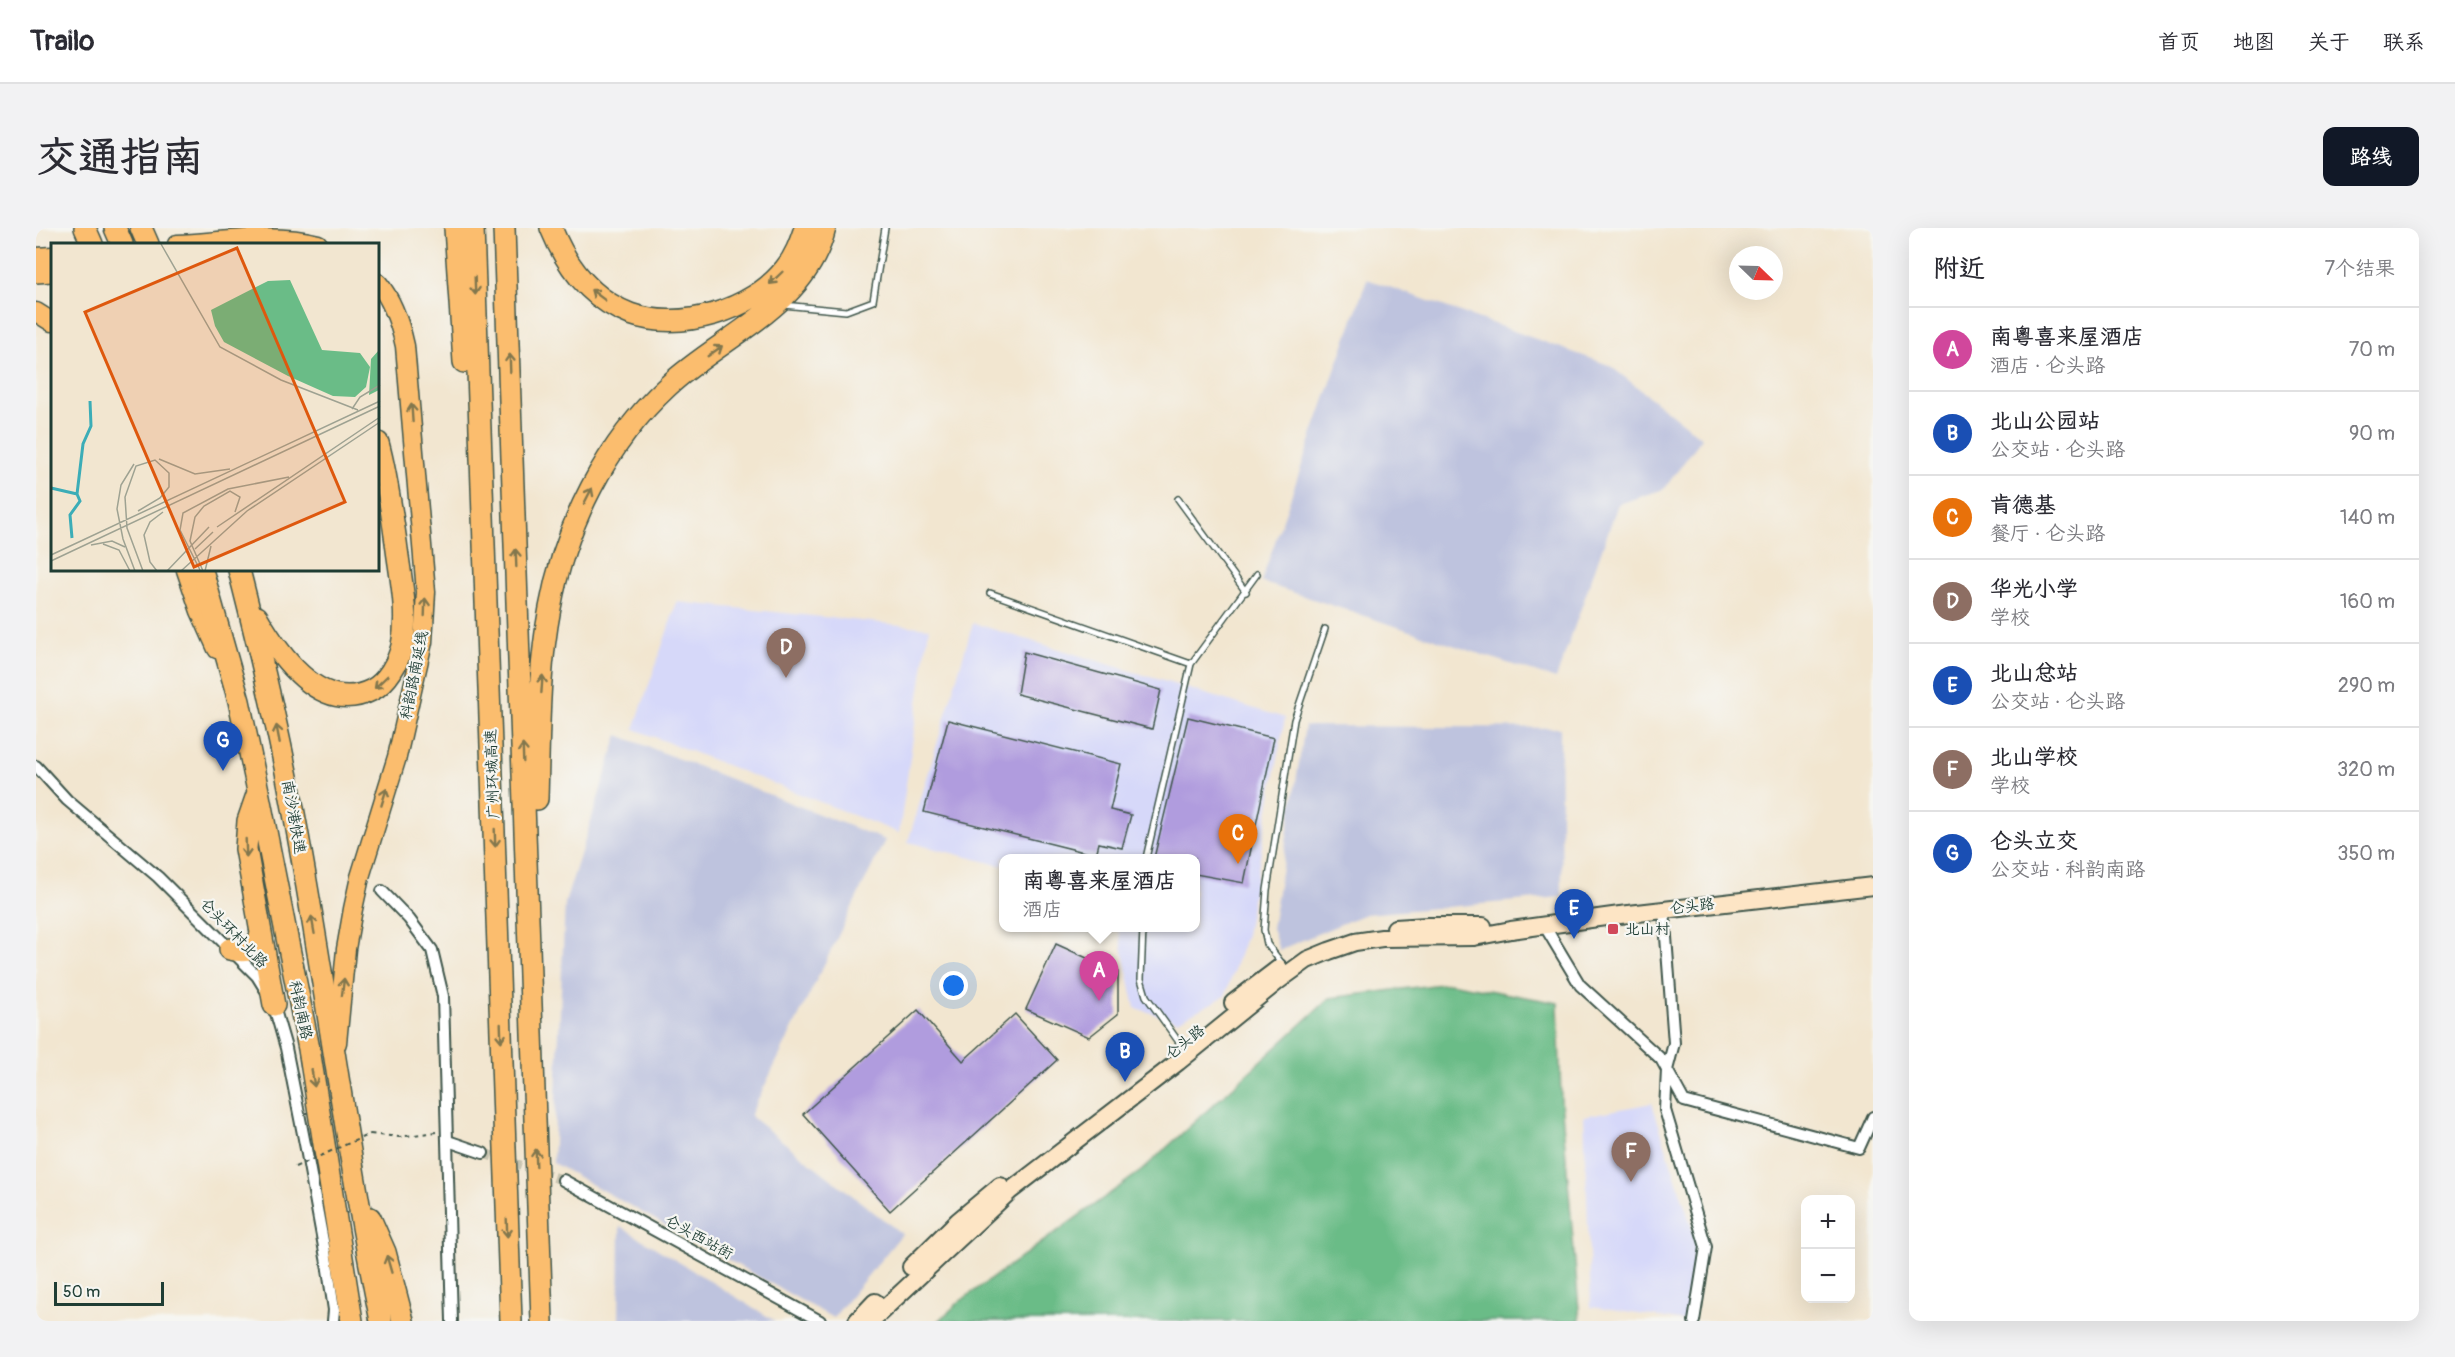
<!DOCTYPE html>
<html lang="zh">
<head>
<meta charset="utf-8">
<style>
  body { margin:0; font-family:Pangolin,"LXGW WenKai TC",sans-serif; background:#f2f2f3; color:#2b2b33 }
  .controls { position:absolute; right:18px; bottom:18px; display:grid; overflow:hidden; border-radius:12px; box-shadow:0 6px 24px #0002 }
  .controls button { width:54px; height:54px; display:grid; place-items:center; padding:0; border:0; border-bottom:2px solid #e1e1e2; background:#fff; color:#2b2b33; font:30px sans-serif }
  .compass { position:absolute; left:1693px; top:18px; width:54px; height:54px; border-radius:50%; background:#fff; box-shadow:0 6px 24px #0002; rotate:113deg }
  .scale { position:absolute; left:18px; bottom:15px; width:110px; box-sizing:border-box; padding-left:6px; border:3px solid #1f3d34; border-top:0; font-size:16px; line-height:21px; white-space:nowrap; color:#1f3d34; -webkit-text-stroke:4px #f6f6f2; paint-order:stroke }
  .you { position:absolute; left:918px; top:758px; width:21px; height:21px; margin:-15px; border:4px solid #fff; border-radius:50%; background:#1a73e8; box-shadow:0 0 0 9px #1a73e833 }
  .badge { display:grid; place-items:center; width:39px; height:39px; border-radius:50%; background:#111827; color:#fff; font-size:20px; font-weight:700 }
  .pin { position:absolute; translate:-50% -50px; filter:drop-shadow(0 2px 3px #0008) }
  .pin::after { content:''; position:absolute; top:32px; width:21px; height:18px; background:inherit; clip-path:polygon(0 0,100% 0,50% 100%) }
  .popup { position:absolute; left:963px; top:626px; width:201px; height:78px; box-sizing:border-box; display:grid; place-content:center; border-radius:12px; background:#fff; filter:drop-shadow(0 2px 4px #0005); font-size:20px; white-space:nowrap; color:#7c7c81 }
  .popup b { font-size:22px; color:#2b2b33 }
  .popup::after { content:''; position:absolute; left:50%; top:100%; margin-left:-12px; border:12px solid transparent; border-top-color:#fff }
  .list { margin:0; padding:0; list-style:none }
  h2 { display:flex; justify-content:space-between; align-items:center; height:78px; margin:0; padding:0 24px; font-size:26px }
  h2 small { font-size:20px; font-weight:400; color:#7c7c81 }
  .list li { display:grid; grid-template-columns:39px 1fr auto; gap:18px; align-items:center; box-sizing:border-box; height:84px; padding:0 24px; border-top:2px solid #e1e1e2 }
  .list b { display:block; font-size:22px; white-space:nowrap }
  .list p { margin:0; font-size:20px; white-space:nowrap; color:#7c7c81 }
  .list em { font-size:20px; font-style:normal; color:#7c7c81 }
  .map { position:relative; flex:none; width:1837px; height:1093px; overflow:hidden; border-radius:12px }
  header { display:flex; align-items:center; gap:36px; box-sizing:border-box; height:84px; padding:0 30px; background:#fff; border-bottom:2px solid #e1e1e2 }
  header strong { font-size:28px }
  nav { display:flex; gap:33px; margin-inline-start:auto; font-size:21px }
  .intro { display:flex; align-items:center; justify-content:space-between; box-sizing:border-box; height:144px; padding:0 36px }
  h1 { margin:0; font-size:42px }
  .button { padding:15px 27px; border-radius:12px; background:#111827; color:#fff; font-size:21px; font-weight:700 }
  main { display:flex; gap:36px; padding:0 36px }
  aside { flex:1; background:#fff; border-radius:12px; box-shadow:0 6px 24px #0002 }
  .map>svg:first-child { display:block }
  .built { fill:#d6d8f9 }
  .industrial { fill:#bec3de }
  .forest { fill:#6abc87; stroke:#447c5e; stroke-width:1.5 }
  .building { fill:#b09cde }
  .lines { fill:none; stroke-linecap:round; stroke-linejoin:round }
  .street-tunnel { stroke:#c8c4b1; stroke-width:10; stroke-dasharray:10 5; stroke-linecap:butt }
  .lane-casing { stroke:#3f564b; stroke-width:8 }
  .street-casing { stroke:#3f564b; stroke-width:14 }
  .secondary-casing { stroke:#3f564b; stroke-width:20 }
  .primary-casing { stroke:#3f564b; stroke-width:21 }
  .highway-casing { stroke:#3f564b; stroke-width:24 }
  .path { stroke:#3f564b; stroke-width:2; stroke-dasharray:4.5 4.5; stroke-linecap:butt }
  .lane { stroke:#fff; stroke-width:5 }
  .street { stroke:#fff; stroke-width:10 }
  .secondary { stroke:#fde5c5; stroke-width:16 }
  .primary { stroke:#fbbd6e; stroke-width:18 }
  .highway { stroke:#fbbd6e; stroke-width:21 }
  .path-bridge { stroke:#3f564b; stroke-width:2; stroke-dasharray:4.5 4.5; stroke-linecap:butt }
  .oneway { stroke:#82774e }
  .poi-dot { fill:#d1495b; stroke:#f6f6f2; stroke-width:2 }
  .labels { text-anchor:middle; stroke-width:4.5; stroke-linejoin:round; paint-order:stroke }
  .street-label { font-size:15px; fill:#1f3d34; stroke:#f6f6f2 }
  .poi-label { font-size:15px; fill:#1f3d34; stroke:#f6f6f2; text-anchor:start }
  .inset-river { fill:none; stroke:#3cadb7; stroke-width:3 }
  .inset-road { fill:none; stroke:#9ea292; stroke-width:1.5 }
  .view { fill:#de580e; fill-opacity:0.15; stroke:#de580e; stroke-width:3 }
  .inset-edge { fill:none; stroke:#1f3d34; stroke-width:3 }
</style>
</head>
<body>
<header>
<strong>Trailo</strong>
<nav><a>首页</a><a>地图</a><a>关于</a><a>联系</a></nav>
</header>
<div class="intro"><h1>交通指南</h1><a class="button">路线</a></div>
<main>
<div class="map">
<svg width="1837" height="1093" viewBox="0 0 1837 1093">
  <rect width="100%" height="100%" fill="#f6f6f2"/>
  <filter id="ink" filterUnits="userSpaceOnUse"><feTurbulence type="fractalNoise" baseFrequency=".0167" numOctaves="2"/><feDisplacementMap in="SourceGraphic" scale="12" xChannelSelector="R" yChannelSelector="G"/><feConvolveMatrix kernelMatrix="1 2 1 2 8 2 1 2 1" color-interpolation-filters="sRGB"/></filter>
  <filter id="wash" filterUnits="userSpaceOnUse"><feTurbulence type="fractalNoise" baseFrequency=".008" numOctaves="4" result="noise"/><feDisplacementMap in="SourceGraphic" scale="24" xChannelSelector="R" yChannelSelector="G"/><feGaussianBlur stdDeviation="1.35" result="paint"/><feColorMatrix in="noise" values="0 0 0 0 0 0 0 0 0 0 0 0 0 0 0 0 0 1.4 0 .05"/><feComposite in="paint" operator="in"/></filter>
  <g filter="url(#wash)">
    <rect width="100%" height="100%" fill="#f2e6d0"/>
    <path class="built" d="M641,374L893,400L863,605L598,501Z
      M937,395L1249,490L1210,707L1189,768L1142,793L1099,780L1082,700H1159V630H967V638L872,614Z
      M1616,875L1662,1019L1650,1093L1555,1079L1548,888Z"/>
    <path class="industrial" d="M1331,51L1573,137L1666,210L1628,261L1582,276L1520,451L1225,354Z
      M1269,498L1524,500L1526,669L1329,686L1243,722L1236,700Z
      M582,507L849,612L714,888L866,1006L797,1090L517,935L529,675Z
      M584,998L739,1093H583Z"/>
    <path class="forest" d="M1414,755L1522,775L1525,871L1544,1093H903L923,1074L1105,943L1294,770Z"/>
    <g id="blocks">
      <path class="building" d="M988,424L1125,462L1116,501L981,466Z
        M1152,489L1238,510L1208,655L1159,646V630H1118Z
        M912,492L1085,536L1074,582L1095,587L1086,620L1063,615L1060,627L888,584Z
        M1020,716L1082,744V786L1053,809L990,781Z
        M882,782L927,833L979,786L1021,832L854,983L767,886Z"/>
    </g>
  </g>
  <g filter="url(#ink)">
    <use href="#blocks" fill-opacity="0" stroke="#3f564b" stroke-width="1.5"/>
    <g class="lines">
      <path class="street-tunnel" d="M447,925L527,952"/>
      <defs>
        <path id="lane" d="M747,77L810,83L837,73L849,0
          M1142,271L1210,364
          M954,365L1155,436
          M1110,630L1155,436L1221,346
          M1107,700L1105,751L1110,768L1145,817
          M1247,737L1231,716L1228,702L1231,662L1258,492L1289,401"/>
        <path id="street" d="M0,538L31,572L122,649L221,748L229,761
          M346,663L373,691L396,722L407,768L416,1093
          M1628,682L1638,815L1631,842L1629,882L1670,1019L1658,1093
          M1508,697L1544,757L1625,831L1648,873L1823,920L1837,889
          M237,775L250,820L270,921L291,1035L298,1082L297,1093
          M412,913L447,925
          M527,952L784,1093"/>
        <path id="secondary" d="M1359,700L1391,698H1447
          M1197,775L1243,740
          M875,1039L922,993L964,958
          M821,1093L839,1074
          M835,1093L974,963L1142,834L1242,753L1271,732L1293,723L1319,714L1346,710L1438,709L1475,702L1584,687L1837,658"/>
        <path id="primary" d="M141,16C186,14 238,4 282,16
          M0,29L16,28
          M0,84L16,94
          M150,342L164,383L181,421
          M301,815L310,721L317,681L324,649L361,529L387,414L390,364L369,118C364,95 357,73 342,55"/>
        <path id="highway" d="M49,0L56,16
          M79,0L86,16
          M105,0L112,16
          M419,0L428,134
          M437,0L475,1093
          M468,0L506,1093
          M515,0C530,37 555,71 594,86C644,104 716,83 749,41C759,29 764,15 769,0
          M0,44L16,43
          M166,342L203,473L222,563L273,821L316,1093
          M203,342C224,424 244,507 259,591C290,758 311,927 345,1093
          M221,389C243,427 285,488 336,462C351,454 362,435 366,418C373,384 364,348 360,314C355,281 351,247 342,215
          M221,567L212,593L210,621L238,777
          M501,571C503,507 502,442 514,380C529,297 570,215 632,158C685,108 770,79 789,0
          M194,721C210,725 219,724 225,706
          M334,990L349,1024L367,1093"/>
      </defs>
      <use href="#lane" class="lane-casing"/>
      <use href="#street" class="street-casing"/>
      <use href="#secondary" class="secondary-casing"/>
      <use href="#primary" class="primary-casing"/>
      <use href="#highway" class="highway-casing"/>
      <path class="path" d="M334,906L363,909L400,904"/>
      <use href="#lane" class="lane"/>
      <use href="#street" class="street"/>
      <use href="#secondary" class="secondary"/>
      <use href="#primary" class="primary"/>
      <use href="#highway" class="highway"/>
      <path class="path-bridge" d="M259,939L334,906"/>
    </g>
    <defs><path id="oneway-shaft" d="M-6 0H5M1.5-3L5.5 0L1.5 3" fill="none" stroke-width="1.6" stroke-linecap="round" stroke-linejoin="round" transform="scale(1.5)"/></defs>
    <g class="oneway">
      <use href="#oneway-shaft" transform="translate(740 50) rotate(136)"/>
      <use href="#oneway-shaft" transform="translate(439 58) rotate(88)"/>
      <use href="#oneway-shaft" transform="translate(562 67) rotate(-143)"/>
      <use href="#oneway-shaft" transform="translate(679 123) rotate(-35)"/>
      <use href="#oneway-shaft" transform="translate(474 135) rotate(-92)"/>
      <use href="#oneway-shaft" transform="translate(376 185) rotate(-94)"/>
      <use href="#oneway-shaft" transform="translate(552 268) rotate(-63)"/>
      <use href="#oneway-shaft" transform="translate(480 330) rotate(-92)"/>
      <use href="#oneway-shaft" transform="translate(389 379) rotate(-88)"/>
      <use href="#oneway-shaft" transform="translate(345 454) rotate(136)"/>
      <use href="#oneway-shaft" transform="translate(506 456) rotate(-86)"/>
      <use href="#oneway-shaft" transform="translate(242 506) rotate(-101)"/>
      <use href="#oneway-shaft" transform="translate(487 525) rotate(-92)"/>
      <use href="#oneway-shaft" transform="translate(348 569) rotate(-73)"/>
      <use href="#oneway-shaft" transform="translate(459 610) rotate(88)"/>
      <use href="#oneway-shaft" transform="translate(210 620) rotate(88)"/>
      <use href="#oneway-shaft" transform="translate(277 697) rotate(-100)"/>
      <use href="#oneway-shaft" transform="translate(307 759) rotate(-83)"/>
      <use href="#oneway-shaft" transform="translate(465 805) rotate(88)"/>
      <use href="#oneway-shaft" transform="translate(277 850) rotate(81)"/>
      <use href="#oneway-shaft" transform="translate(500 930) rotate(-92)"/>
      <use href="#oneway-shaft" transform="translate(471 1000) rotate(88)"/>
      <use href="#oneway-shaft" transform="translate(353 1036) rotate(-106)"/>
    </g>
  </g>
  <rect class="poi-dot" x="1571" y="695" width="12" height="12" rx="3"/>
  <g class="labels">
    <g class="street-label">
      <text transform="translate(378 447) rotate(-79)" y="5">科韵路南延线</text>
      <text transform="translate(456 546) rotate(-92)" y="5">广州环城高速</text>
      <text transform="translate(258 589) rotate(80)" y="5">南沙港快速</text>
      <text transform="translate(1656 678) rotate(-7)" y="5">仑头路</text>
      <text transform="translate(198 705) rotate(46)" y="5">仑头环村北路</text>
      <text transform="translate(265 782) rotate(78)" y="5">科韵南路</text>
      <text transform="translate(1149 814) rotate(-39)" y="5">仑头路</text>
      <text transform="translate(663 1009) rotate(29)" y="5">仑头西站街</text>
    </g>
    <g class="poi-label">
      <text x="1589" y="706">北山村</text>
    </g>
  </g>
  <g transform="translate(15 15)">
    <rect width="328" height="328" fill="#f2e6d0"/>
    <path d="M239,37L271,107L309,110L319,124L315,144L304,154L282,153L237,133L173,99L164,83L160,67L217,38ZM328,107V147L318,152L320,116Z" fill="#6abc87"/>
    <path class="inset-river" d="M0,245L26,251M21,295L19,272L29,258L26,251L32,201L40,183L39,158"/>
    <path class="inset-road" d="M110,1L169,104L230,137L307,167M301,166L309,154L329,142M108,216L144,231L179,226M83,221L70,242L66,266L72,296L84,328M87,268L109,255L118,244V230L104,217L85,223L74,254L76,285L92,328M166,284L329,174M52,301L68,307L79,328M40,302L61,298L74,304M144,306L162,289M0,312L329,158M0,318L329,163M149,327L129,287L132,270L177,246L238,234M106,328L99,319L93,292L99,279L112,269M116,328L158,284M130,328L196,268L329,179M152,328L139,298L144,274L153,263L179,248L189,254L184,269M154,328L160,303"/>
    <path class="view" d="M186,5L294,259L143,324L34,69Z"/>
    <rect width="328" height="328" class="inset-edge"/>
  </g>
</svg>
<div class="controls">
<button>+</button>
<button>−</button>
</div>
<svg class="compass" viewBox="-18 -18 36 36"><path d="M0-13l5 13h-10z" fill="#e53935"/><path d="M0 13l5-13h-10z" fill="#7c7c81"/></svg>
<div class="scale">50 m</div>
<div class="you"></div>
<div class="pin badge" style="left:1063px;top:773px;background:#d1479c">A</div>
<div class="popup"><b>南粤喜来屋酒店</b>酒店</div>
<div class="pin badge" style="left:1089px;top:854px;background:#1a4fb4">B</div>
<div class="pin badge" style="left:1202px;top:636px;background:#e8710a">C</div>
<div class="pin badge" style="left:750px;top:450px;background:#8d6e63">D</div>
<div class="pin badge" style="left:1538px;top:711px;background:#1a4fb4">E</div>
<div class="pin badge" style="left:1595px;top:954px;background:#8d6e63">F</div>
<div class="pin badge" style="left:187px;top:543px;background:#1a4fb4">G</div>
</div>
<aside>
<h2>附近<small>7个结果</small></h2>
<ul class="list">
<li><span class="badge" style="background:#d1479c">A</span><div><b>南粤喜来屋酒店</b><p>酒店 · 仑头路</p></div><em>70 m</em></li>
<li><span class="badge" style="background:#1a4fb4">B</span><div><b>北山公园站</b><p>公交站 · 仑头路</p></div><em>90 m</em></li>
<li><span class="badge" style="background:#e8710a">C</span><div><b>肯德基</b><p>餐厅 · 仑头路</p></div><em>140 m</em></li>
<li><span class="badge" style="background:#8d6e63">D</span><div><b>华光小学</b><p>学校</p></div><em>160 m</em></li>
<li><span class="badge" style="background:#1a4fb4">E</span><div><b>北山总站</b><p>公交站 · 仑头路</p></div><em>290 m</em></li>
<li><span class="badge" style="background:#8d6e63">F</span><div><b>北山学校</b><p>学校</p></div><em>320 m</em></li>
<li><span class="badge" style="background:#1a4fb4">G</span><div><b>仑头立交</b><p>公交站 · 科韵南路</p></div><em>350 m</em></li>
</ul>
</aside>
</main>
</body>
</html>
